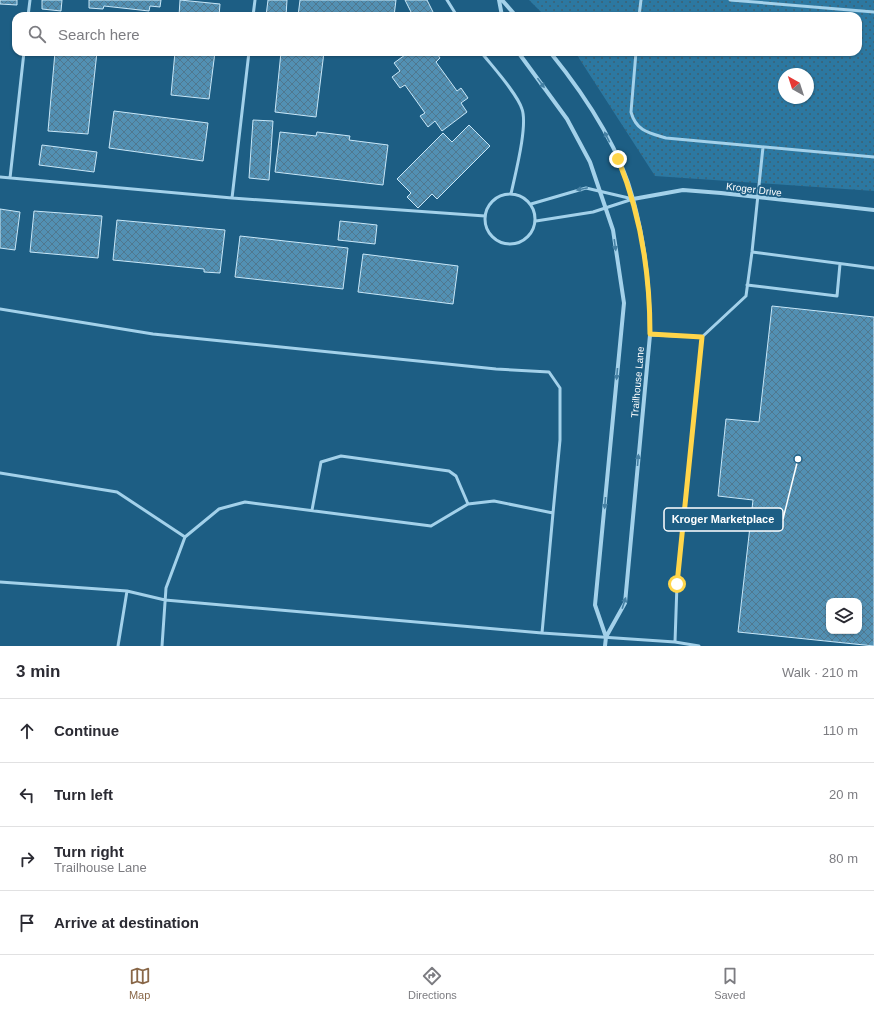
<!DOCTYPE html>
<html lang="en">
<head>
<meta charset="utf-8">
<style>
  body { margin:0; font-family:Helvetica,sans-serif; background:#f2f2f3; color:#2b2b33 }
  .controls { position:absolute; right:12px; bottom:12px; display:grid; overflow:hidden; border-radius:8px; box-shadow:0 1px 3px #0004 }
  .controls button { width:36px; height:36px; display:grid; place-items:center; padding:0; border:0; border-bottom:1px solid #e1e1e2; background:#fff; color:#2b2b33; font:20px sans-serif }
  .compass { position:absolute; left:778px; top:68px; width:36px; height:36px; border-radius:50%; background:#fff; box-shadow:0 1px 3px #0004; rotate:321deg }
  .stop { position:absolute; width:12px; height:12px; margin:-9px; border:3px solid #ffd54a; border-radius:50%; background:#fff }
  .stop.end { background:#ffd54a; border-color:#fff; box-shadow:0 1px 4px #0008 }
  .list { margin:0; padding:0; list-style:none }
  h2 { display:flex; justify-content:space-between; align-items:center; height:52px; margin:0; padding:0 16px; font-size:17px }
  h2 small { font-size:13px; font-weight:400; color:#7c7c81 }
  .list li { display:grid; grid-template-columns:26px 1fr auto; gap:12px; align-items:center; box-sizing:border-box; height:64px; padding:0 16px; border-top:1px solid #e1e1e2 }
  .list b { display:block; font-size:15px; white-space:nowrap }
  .list p { margin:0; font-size:13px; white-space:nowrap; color:#7c7c81 }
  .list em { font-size:13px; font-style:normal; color:#7c7c81 }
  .icon { flex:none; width:22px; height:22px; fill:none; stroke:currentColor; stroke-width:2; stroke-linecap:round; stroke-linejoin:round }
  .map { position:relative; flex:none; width:874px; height:646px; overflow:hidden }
  .search { position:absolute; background:#fff; box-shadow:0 1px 3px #0004; left:12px; right:12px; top:12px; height:44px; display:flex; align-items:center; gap:10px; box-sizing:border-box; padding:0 14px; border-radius:12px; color:#7c7c81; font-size:15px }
  .sheet { height:308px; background:#fff }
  nav { display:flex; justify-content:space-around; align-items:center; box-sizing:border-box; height:56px; border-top:1px solid #e1e1e2; background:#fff; font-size:11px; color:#7c7c81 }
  nav a { display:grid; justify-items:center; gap:2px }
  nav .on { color:#896748 }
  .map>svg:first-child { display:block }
  .grass { fill:url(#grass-dots); fill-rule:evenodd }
  .building { fill:url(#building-cross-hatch); stroke:#c8e7f8; fill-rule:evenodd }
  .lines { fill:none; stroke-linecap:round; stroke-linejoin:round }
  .lane { stroke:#a3d1ea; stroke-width:3 }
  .street { stroke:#a3d1ea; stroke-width:4 }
  .oneway { fill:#4580a3 }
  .route { stroke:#ffd54a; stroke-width:5 }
  .labels { text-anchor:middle; stroke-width:3.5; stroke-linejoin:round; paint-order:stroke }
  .street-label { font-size:10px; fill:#fff; stroke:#1d5e84 }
  .leader { fill:none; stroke:#fff; stroke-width:1.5 }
  .callout-dot { fill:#fff; stroke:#1d5e84; stroke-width:1.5 }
  .callout { fill:#1d5e84; stroke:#fff; stroke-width:1.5 }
  .callout-label { font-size:11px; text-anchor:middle; font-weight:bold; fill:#fff }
</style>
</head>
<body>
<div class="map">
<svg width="874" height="646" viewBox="0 0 874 646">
  <defs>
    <pattern id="grass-dots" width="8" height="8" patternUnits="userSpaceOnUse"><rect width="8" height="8" fill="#2c78a1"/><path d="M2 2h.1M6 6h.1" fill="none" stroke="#3e6072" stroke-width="1.8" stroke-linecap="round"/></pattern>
    <pattern id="building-cross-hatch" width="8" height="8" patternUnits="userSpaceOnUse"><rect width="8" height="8" fill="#5290b3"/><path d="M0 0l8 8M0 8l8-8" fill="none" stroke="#50788f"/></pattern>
  </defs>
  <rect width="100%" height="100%" fill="#1d5e84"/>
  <path class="grass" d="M529,0H874V191L655,176L575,52H858V16H545ZM784,74H808V98H784Z"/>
  <path class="building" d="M0,0H17V5L0,4Z
    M42,0H62L61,11L42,9Z
    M89,0H161L160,7L150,6L149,11L104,6L103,9L89,8Z
    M180,0L220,4L219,16H179Z
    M268,0H287L286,16H266Z
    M300,0H396L394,16H298Z
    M405,0H427L435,16H413Z
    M55,52H97L88,134L48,131Z
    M175,52H215L209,99L171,95Z
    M281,52H324L316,117L275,112Z
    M409,52H425L426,54L436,52L440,58L436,62L457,91L461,88L468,98L461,103L467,112L442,131L435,121L428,127L420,116L425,113L405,85L400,88L392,77L400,71L394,63Z
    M114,111L208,123L203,161L109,148Z
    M253,120L273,121L269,180L249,178Z
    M469,125L490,146L437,199L432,194L418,208L407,197L411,193L397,179L443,133L452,142Z
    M280,132L316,136L317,132L350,136L349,140L388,145L383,185L275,172Z
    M42,145L97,152L94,172L39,165Z
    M0,209L20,212L15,250L0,248Z
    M34,211L102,216L98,258L30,252Z
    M117,220L225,230L220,273L204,272V269L113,260Z
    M340,221L377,225L375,244L338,240Z
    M240,236L348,248L343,289L235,277Z
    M363,254L458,266L453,304L358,292Z
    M772,306L874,317V646L738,632L753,500L718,496L726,419L759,422ZM829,601H859V631H829Z"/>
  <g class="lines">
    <path class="lane" d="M447,0L457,16
      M730,0L874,12
      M28,16L30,0
      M253,16L255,0
      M639,16L641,0
      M481,52C492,66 517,93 522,109C528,126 515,175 511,194
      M636,52L631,112C636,131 649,133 666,138L874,157
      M0,177L232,198L485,216
      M10,178L24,52
      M485 219a25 25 0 1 1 50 0a25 25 0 1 1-50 0Z
      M232,198L249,52
      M531,204L586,188L633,199
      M536,221L593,212L633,199
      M752,252L874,268
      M747,285L837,296L840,264
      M0,309L153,334L496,369L549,372L560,388V440L553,513L494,501L468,504L431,526L245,502L219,509L185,537L166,588L162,646
      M650,335L702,337
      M0,473L117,492L185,537
      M312,510L321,462L341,456L449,471L456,476L468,504
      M0,582L127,591
      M542,633L553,513
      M675,642L699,646
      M118,646L127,591L165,600L542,633L675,642L677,584L702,337L746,296L752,252L763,147"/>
    <path class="street" d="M499,0L502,16
      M502,0L516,16
      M518,52L567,119L590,162L613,230L624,303L595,605L606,637
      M550,52C584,94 619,146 633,199C645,243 650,289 650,335L625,603L606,637L605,646
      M633,199L683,190L721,193L874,210"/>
  </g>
  <defs><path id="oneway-solid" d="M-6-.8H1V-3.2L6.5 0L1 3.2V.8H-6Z"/></defs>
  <g class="oneway">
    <use href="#oneway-solid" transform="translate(541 83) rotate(54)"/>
    <use href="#oneway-solid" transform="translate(607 137) rotate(-116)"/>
    <use href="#oneway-solid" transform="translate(582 189) rotate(168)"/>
    <use href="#oneway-solid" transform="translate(615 245) rotate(82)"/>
    <use href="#oneway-solid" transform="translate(617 374) rotate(95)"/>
    <use href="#oneway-solid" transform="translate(638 460) rotate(-85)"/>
    <use href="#oneway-solid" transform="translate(605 503) rotate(95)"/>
    <use href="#oneway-solid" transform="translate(624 603) rotate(-72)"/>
  </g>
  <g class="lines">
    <path class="route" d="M618,159C641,215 650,274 650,334L702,337L677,584"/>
  </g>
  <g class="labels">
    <g class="street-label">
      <text transform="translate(754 189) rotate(7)" y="4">Kroger Drive</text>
      <text transform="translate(637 382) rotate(-85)" y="4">Trailhouse Lane</text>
    </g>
  </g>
  <path class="leader" d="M798 459L783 519"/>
  <circle class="callout-dot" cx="798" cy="459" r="4"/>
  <rect class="callout" x="664" y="508" width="119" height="23" rx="4"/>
  <g class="callout-label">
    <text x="723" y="523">Kroger Marketplace</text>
  </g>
</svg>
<div class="controls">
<button><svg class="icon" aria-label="layers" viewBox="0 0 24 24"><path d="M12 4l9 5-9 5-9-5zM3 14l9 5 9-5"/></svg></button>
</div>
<svg class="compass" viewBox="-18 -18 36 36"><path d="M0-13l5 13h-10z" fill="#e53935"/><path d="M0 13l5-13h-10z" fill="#7c7c81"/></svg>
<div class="stop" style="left:677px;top:584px"></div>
<div class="stop end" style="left:618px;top:159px"></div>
<div class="search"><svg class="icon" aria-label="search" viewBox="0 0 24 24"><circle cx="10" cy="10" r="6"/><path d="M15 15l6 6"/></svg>Search here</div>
</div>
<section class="sheet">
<h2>3 min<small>Walk · 210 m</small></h2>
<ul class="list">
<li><svg class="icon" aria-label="ahead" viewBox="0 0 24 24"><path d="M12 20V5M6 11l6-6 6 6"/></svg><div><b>Continue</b></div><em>110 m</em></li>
<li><svg class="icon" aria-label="left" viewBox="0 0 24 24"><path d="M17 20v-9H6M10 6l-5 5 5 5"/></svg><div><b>Turn left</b></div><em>20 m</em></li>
<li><svg class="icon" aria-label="right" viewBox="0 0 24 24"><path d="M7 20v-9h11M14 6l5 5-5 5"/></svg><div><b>Turn right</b><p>Trailhouse Lane</p></div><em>80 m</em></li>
<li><svg class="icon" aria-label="arrive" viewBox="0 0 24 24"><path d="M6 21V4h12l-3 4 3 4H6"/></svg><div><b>Arrive at destination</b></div></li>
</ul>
</section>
<nav>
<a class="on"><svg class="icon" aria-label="map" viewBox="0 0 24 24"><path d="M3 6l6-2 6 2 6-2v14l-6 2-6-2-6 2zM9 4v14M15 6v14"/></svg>Map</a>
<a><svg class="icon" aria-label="directions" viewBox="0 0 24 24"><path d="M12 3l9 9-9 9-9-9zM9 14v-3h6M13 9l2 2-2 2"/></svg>Directions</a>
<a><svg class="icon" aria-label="saved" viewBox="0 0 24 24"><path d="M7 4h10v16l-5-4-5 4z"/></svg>Saved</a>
</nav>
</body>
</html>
